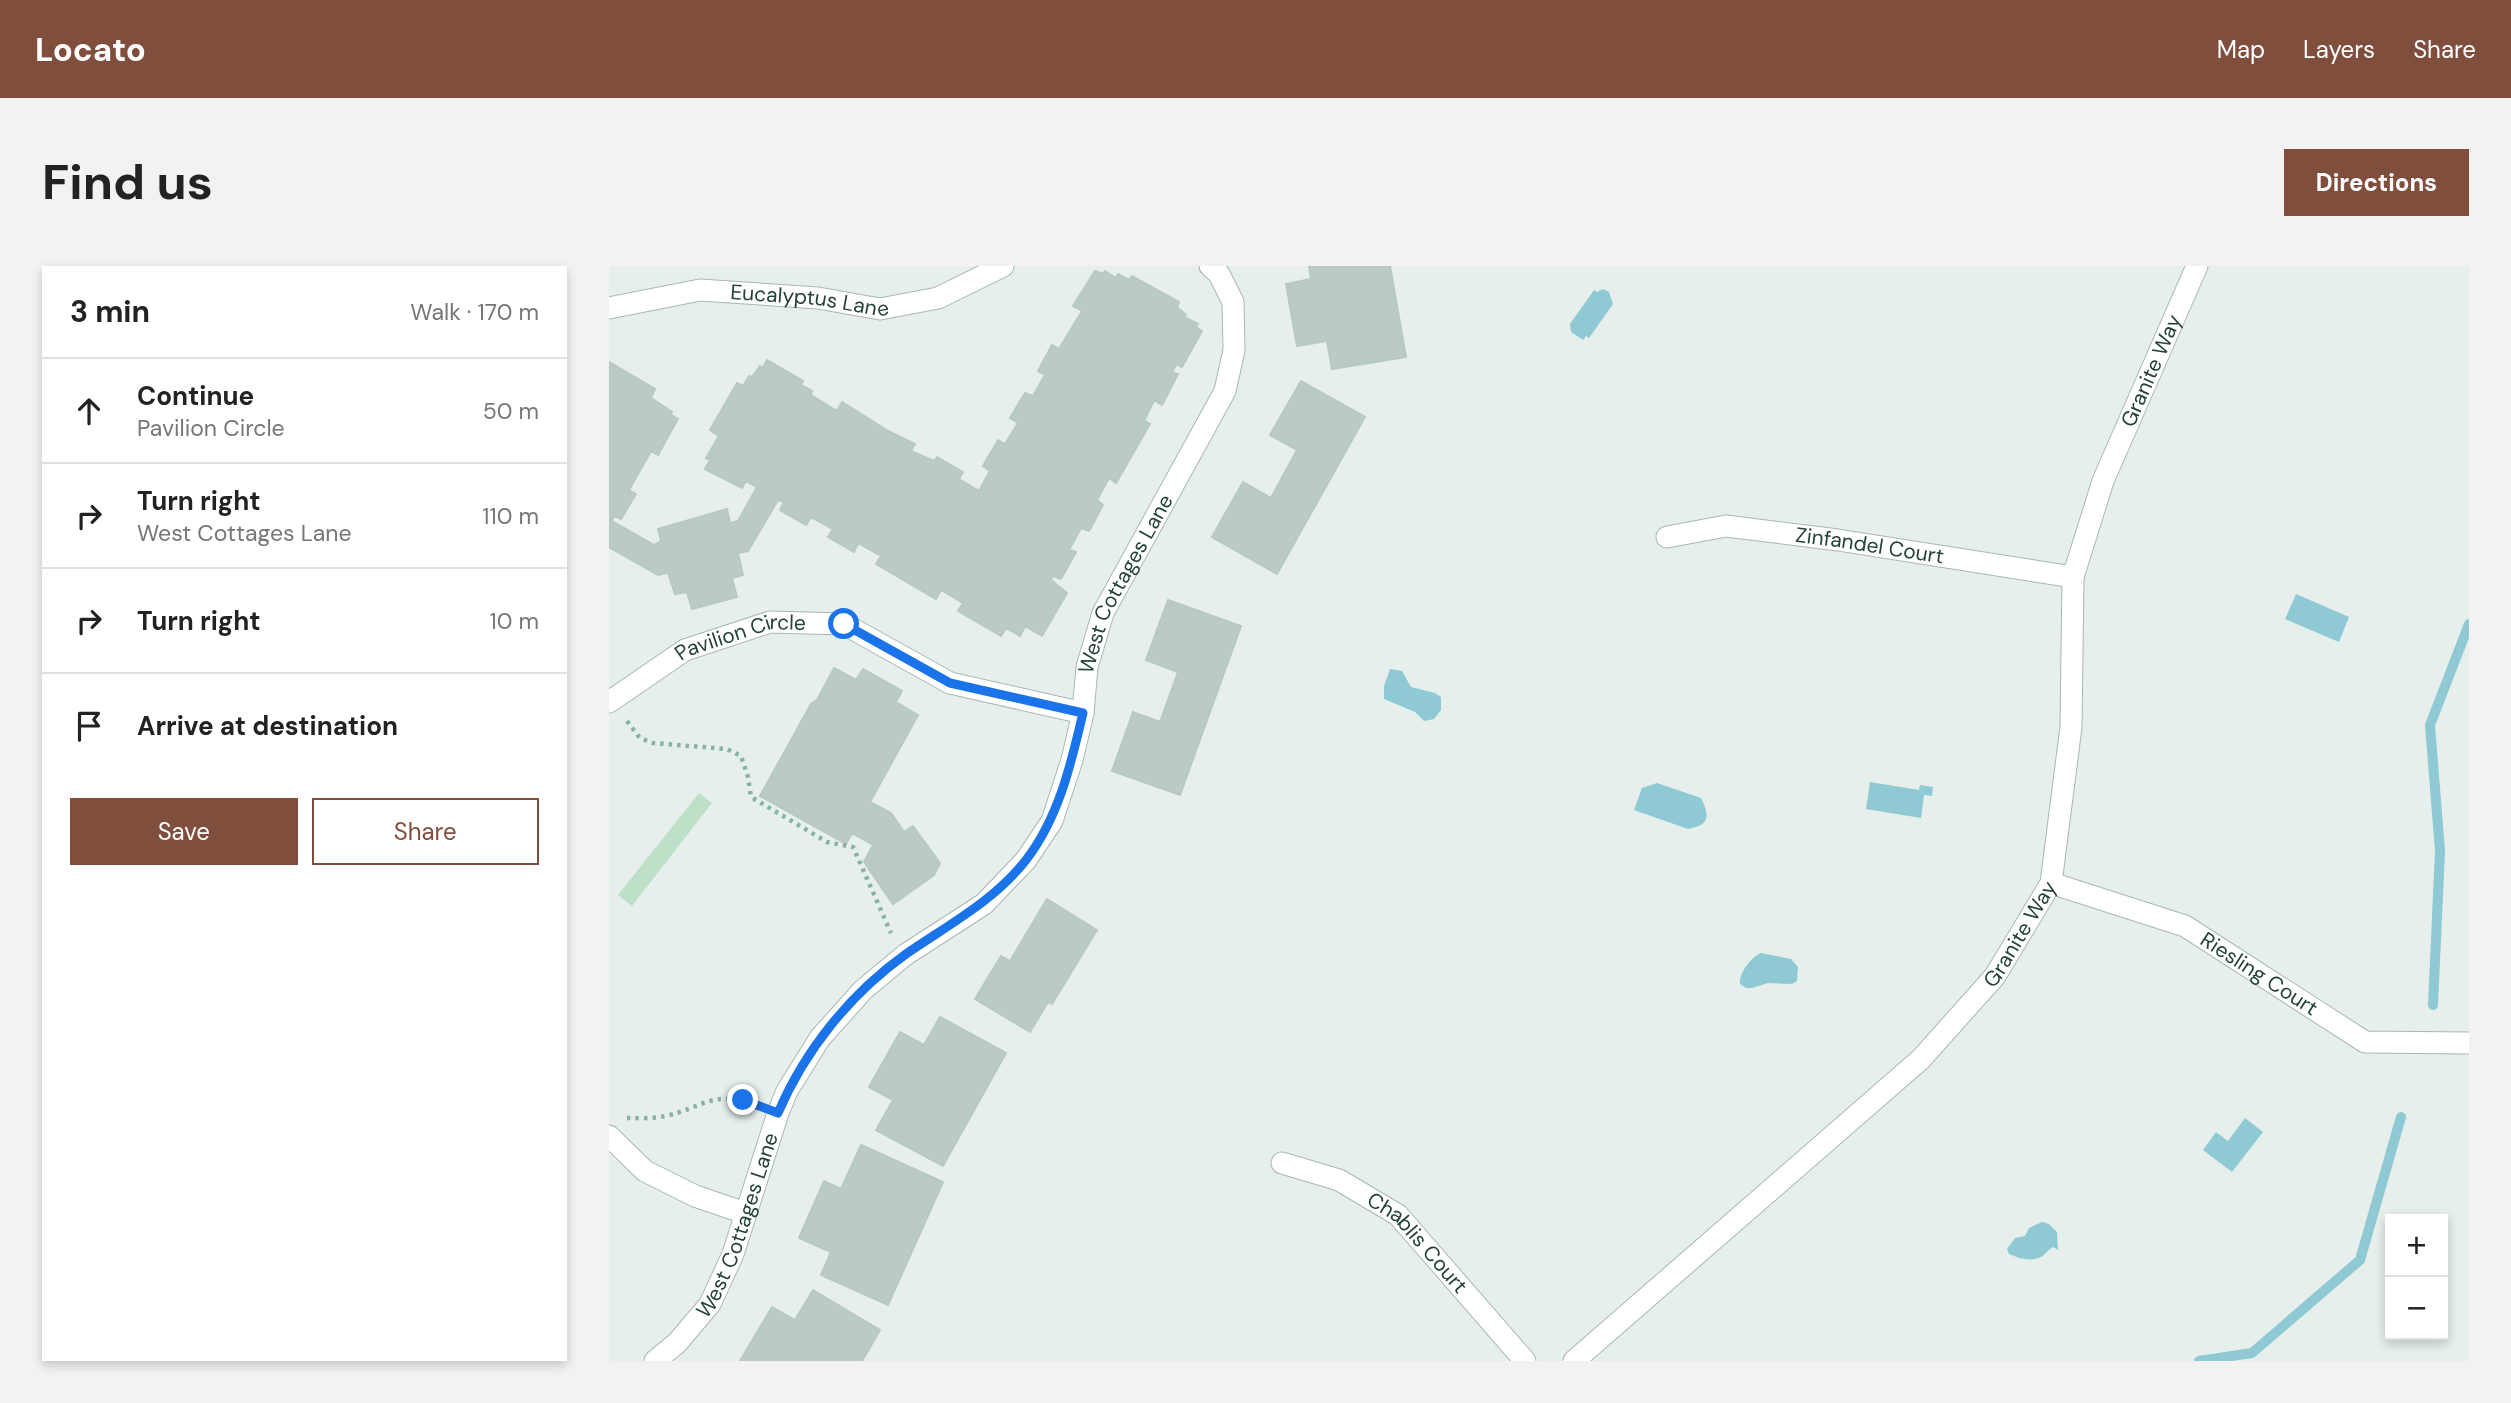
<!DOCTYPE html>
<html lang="en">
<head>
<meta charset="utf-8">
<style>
  body { margin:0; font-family:"DM Sans",sans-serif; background:#f2f2f2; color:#222 }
  .controls { position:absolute; right:21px; bottom:21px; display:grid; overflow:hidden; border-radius:0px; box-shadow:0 4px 10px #0003 }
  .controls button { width:63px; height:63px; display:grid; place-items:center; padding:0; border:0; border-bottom:2px solid #e0e0e0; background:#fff; color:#222; font:35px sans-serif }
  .stop { position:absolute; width:21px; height:21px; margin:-16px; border:5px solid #1a73e8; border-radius:50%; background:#fff }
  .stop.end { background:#1a73e8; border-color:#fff; box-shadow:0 2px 7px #0008 }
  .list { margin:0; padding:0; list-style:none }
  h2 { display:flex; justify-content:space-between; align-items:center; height:91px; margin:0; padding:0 28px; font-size:30px }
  h2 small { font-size:23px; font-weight:400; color:#767676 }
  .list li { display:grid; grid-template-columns:46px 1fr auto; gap:21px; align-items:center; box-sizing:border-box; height:105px; padding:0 28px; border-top:2px solid #e0e0e0 }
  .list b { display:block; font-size:26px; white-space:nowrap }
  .list p { margin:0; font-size:23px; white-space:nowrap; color:#767676 }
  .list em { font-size:23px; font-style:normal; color:#767676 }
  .actions { display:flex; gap:14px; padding:21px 28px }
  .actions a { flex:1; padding:16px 0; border:2px solid #804e3d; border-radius:0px; text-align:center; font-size:24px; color:#804e3d }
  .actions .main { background:#804e3d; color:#fff }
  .icon { flex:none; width:38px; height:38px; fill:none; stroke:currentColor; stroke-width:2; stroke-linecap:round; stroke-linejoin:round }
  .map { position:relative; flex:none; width:1860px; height:1095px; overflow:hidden; border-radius:0px }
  header { display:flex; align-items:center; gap:42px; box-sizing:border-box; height:98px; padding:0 35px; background:#804e3d; color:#fff }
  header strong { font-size:33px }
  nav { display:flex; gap:38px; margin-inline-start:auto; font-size:24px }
  .intro { display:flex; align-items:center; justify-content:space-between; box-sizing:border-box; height:168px; padding:0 42px }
  h1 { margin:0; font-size:49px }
  .button { padding:18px 32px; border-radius:0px; background:#804e3d; color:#fff; font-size:24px; font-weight:700 }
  main { display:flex; gap:42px; padding:0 42px }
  aside { flex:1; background:#fff; border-radius:0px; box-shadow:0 4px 10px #0003 }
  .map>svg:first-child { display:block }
  .green { fill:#bfe0c8 }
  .water { fill:#8ec9d4 }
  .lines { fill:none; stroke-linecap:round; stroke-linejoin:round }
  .stream { stroke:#8ec9d4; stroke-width:10 }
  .building { fill:#bbcac4; stroke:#b8c9c2; stroke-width:2 }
  .minor-casing { stroke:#a8b8b2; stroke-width:23 }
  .path { stroke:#86b3a5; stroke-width:4.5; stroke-dasharray:3.5 5; stroke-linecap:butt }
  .minor { stroke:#fff; stroke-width:21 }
  .route { stroke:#1a73e8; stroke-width:9 }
  .labels { text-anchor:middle; stroke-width:5; stroke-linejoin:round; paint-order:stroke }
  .street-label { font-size:21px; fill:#24423a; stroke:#f7fbf9 }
</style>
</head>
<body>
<header>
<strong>Locato</strong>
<nav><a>Map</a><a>Layers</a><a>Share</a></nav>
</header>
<div class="intro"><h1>Find us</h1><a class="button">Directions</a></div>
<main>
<aside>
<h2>3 min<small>Walk · 170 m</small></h2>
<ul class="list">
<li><svg class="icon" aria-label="ahead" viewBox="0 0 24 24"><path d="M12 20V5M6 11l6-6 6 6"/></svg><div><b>Continue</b><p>Pavilion Circle</p></div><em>50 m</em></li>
<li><svg class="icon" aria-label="right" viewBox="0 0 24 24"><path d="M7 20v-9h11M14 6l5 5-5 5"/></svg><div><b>Turn right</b><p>West Cottages Lane</p></div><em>110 m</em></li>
<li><svg class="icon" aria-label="right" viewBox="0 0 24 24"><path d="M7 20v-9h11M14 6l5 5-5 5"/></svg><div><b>Turn right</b></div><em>10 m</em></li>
<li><svg class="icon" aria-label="arrive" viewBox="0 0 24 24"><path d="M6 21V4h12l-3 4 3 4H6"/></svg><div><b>Arrive at destination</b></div></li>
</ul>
<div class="actions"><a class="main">Save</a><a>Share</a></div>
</aside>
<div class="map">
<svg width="1860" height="1095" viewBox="0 0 1860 1095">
  <rect width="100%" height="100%" fill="#e6efeb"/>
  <path class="green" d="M90,527L103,537L23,640L9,629Z"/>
  <path class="water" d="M994,23L1000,26L1004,38L980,72L977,70L974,74L962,66L961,58L985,24L988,26Z
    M1687,328L1740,351L1730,376L1676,353Z
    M781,403L793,405L802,421L826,427L832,431V444L825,453L815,455L806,446L775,433V420Z
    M1261,516L1310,524L1311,519L1324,521L1323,530L1315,529L1312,552L1257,543Z
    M1048,517L1092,532C1101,550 1101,559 1079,563L1025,544L1033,522Z
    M1152,687L1182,693L1189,701L1188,715L1183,718L1159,717L1143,722H1137L1131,718C1130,707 1142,691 1152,687Z
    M1636,852L1654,866L1623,906L1594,884L1607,866L1619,875Z
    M1433,956L1440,958L1448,966L1449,984L1444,981C1440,983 1438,986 1435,989C1425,997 1411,993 1400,988L1398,983L1406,972L1416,970L1420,962Z"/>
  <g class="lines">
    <path class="stream" d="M1824,739L1831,585L1821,459L1860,358
      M1590,1095L1643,1087L1751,994L1792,851"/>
  </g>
  <path class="building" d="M700,0H781L797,91L723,103L718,75L688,80L677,18L702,13Z
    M486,5L494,8L496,5L507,12L509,8L520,14L523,10L570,36L568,41L577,49L575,51L589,58L587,61L593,65L573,101L567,98L563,107L569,108L553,139L545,134L535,155L541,158L507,217L500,212L488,234L494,239L480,265L472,262L460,284L467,286L452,313L444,310L442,314L458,327L433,370L416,360L411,370L397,362L392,370L349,345L354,337L332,324L327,333L267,298L272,290L249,277L245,286L219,271L224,263L202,251L197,259L171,244L175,236L169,234L139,285L129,287L134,309L123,312L128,331L83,343L78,326L66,328L59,307L49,309L0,281V96L46,123L42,132L63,146L62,149L69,153L49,189L42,185L20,224L27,228L12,253L5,250L3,255L45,279L52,275L49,263L118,243L121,257L129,255L148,221L137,215L133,222L96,203L101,194L97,192L110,170L101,164L128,117L134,120L140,110L143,111L151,100L154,102L158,94L194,115L192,119L203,125L202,129L228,145L233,136L279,165L306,178L302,185L325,195L328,191L354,206L350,213L370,225L381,205L374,200L389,174L396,178L409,157L401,152L416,127L424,130L436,109L429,105L443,79L450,83L473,45L464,40Z
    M692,115L756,151L668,308L603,271L634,216L662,232L688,184L661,169Z
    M559,334L632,360L571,529L503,505L524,446L551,456L569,406L537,394Z
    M225,402L247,414L254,403L293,425L287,436L309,449L261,536L282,547L295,566L304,560L331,597L325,609L284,638L255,596L264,579L243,567L237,578L151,530L202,438L208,434Z
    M438,633L488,664L443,738L439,736L421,766L366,733L392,690L401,695Z
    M331,751L397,787L334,900L267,864L284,834L260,821L291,766L315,779Z
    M252,879L334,916L279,1039L212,1009L222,986L190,972L215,915L232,923Z
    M204,1024L271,1064L253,1095H131L163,1041L186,1054Z"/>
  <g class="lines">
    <defs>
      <g id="minor">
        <path id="s1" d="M0,42L91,24L209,32L271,43L329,32L394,0"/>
        <path id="s2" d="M1058,271L1117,260L1229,274L1464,311"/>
        <path id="s3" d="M0,436L76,384L161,356L235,358L341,417L474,447"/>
        <path id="s4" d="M1442,617L1576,660L1756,776L1860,777"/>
        <path d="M0,870L36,905L86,930L136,947"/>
        <path id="s5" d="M673,897L730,914L789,949L916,1095"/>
        <path id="s6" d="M46,1095L68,1077L101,1038L124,988L169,847L178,825L211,772L254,724L296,689L375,638L417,594L443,555L463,494L474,447L478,401L494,347L616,125L625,84L624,36L610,8L601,0"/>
        <path id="s7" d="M965,1095L1312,793L1386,710L1442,617L1462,461L1464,311L1494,215L1588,0"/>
      </g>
    </defs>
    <use href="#minor" class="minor-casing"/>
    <path class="path" d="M18,455L31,472L44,477L118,483L132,490L139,511L142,531L218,576L244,581L282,667
      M18,852C30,852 45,853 56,850C95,842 102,823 145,839"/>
    <use href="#minor" class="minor"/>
  </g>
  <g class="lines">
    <path class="route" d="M134,834L169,847C196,784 241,728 297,688C339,659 385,635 417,594C450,551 462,498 474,447L341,417L235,358"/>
  </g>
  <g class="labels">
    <g class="street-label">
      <text dy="7" stroke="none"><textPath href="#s1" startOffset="203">Eucalyptus Lane</textPath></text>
      <text dy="7" stroke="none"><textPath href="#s7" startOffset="1208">Granite Way</textPath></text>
      <text dy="7" stroke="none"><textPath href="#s2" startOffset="205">Zinfandel Court</textPath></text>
      <text dy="7" stroke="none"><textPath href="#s6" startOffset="940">West Cottages Lane</textPath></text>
      <text dy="7" stroke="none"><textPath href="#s3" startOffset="150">Pavilion Circle</textPath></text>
      <text dy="7" stroke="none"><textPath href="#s7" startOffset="620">Granite Way</textPath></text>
      <text dy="7" stroke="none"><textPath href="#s4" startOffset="229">Riesling Court</textPath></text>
      <text dy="7" stroke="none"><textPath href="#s6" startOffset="163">West Cottages Lane</textPath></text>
      <text dy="7" stroke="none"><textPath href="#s5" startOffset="161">Chablis Court</textPath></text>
    </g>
  </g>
</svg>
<div class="controls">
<button>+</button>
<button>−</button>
</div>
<div class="stop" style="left:235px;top:358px"></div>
<div class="stop end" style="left:134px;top:834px"></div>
</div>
</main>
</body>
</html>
